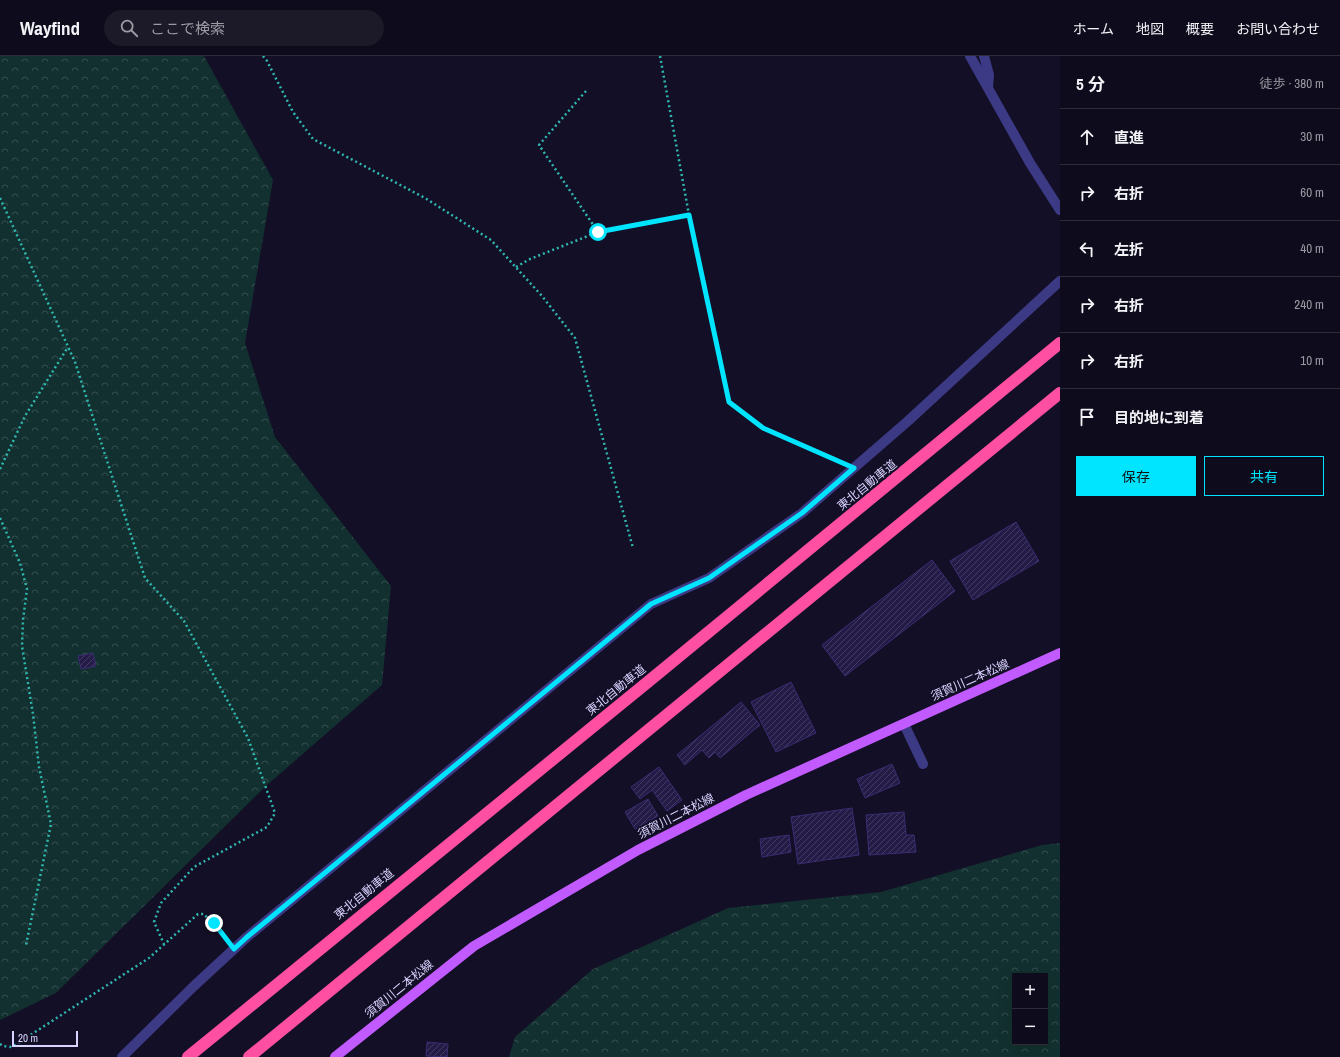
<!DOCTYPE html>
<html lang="ja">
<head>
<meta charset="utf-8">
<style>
  body { margin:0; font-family:"Archivo Narrow","Noto Sans JP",sans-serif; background:#1c1929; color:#f1f3f6 }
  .controls { position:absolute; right:12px; bottom:12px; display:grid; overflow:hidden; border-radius:0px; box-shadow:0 4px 16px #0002 }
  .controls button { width:36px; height:36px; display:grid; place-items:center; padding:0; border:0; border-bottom:1px solid #2e2b3b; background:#0e0b1c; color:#f1f3f6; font:20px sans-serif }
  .scale { position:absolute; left:12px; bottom:10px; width:66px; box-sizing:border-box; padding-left:4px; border:2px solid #d9d4ff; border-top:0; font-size:11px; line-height:14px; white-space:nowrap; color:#d9d4ff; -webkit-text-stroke:3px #130f26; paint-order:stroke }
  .stop { position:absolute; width:12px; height:12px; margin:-9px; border:3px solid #00e5ff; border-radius:50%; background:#fff }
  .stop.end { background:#00e5ff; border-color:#fff; box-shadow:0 1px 4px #0008 }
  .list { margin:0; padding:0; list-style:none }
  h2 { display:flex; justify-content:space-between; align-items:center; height:52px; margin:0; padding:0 16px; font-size:17px }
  h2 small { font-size:13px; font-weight:400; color:#9b9ba3 }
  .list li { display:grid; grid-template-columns:26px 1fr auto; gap:12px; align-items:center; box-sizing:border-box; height:56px; padding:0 16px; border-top:1px solid #2e2b3b }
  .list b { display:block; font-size:15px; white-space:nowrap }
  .list em { font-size:13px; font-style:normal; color:#9b9ba3 }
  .actions { display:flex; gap:8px; padding:12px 16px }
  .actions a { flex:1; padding:9px 0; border:1px solid #00e5ff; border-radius:0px; text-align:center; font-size:14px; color:#00e5ff }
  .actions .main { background:#00e5ff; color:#111 }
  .icon { flex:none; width:22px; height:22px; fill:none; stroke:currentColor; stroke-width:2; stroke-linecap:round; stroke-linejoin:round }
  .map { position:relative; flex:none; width:1060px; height:1001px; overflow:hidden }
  header { display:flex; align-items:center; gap:24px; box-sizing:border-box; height:56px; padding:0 20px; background:#0e0b1c; border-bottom:1px solid #2e2b3b }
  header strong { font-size:19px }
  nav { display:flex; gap:22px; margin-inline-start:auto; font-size:14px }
  .search { width:280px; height:36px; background:#1c1929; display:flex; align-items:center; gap:10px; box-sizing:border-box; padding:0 14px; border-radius:22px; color:#9b9ba3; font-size:15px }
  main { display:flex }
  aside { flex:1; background:#0e0b1c }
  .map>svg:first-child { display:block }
  .forest { fill:url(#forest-crowns); fill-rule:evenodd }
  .building { fill:url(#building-hatch); stroke:#3b2d73 }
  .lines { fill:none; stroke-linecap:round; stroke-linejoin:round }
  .path { stroke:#2fb8b0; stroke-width:2.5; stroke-dasharray:2 3; stroke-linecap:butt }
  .minor { stroke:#3d3a85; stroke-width:10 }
  .major { stroke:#c25bff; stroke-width:10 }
  .highway { stroke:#ff4fa3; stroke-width:12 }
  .route { stroke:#00e5ff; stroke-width:5 }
  .labels { text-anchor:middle; stroke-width:4; stroke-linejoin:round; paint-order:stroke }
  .street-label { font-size:12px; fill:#d9d4ff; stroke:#130f26 }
</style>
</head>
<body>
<header>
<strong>Wayfind</strong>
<div class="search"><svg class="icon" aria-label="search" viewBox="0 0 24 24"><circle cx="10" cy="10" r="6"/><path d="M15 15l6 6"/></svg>ここで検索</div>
<nav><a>ホーム</a><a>地図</a><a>概要</a><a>お問い合わせ</a></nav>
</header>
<main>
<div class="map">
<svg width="1060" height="1001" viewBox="0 0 1060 1001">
  <defs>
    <pattern id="forest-crowns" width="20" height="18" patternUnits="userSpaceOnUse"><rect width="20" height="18" fill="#12302f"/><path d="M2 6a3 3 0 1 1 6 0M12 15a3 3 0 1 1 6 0" fill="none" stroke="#344d4e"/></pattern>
    <pattern id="building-hatch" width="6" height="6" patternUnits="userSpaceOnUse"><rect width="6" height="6" fill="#241b47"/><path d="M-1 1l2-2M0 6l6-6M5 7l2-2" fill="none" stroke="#433b63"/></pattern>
  </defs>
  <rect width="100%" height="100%" fill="#130f26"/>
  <path class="forest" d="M0,0H204L273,124L245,287L275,381L391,530L382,629L266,730L56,937L0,964Z
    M1060,787V1001H509L515,981L593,913L728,852L881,836L1042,789ZM1015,920H1045V986H1015Z"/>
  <path class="building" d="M1016,466L1039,505L973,544L950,505Z
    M932,504L955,535L845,620L822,589Z
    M93,597L96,610L81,613L78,600Z
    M791,626L816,677L776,696L751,646Z
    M741,646L760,669L720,702L715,696L709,702L702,694L685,709L677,699Z
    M892,708L900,727L865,742L857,723Z
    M659,711L682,744L667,755L652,734L640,743L631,731Z
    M648,743L658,760L635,773L625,756Z
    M852,752L859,799L798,808L791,761Z
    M904,756L906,779H914L916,796L869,799L866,759Z
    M789,779L791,796L762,801L760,783Z
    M427,986L448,988L447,1001L426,1000Z"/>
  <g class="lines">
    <path class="path" d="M263,0L267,5L293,56L313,83L425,142L491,184L542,240L575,282L633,492
      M660,0L689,159L729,346L763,372L837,404
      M586,35L539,89L598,176
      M0,142L75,306L145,522L184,565L248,682L275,757L267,771L194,811L161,847L154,866L164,888
      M516,211L530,203L598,176L689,159
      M0,413L25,360L68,291
      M0,462L20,507L27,533L23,564L22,590L33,658L39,711L51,768L26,889
      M0,988L3,990L12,991L149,902L198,858H204L224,880"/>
    <path class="minor" d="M970,0L1030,107L1060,154
      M984,0L989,19L988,31
      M904,668L923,708
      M122,1001L194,930L247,881L651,548L709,522L802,457L908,365L1060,225"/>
    <path class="major" d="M335,1001L474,890L638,794L746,739L1060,597"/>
    <path class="highway" d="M188,1001L649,625L1060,287
      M249,1001L1060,337"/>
  </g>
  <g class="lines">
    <path class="route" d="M214,867L234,893L247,881L651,548L709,522L802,457L854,412L763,372L729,346L689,159L598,176"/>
  </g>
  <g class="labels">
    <g class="street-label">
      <text transform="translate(867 429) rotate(-39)" y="4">東北自動車道</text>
      <text transform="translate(970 624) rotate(-24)" y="4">須賀川二本松線</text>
      <text transform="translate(616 634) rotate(-39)" y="4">東北自動車道</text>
      <text transform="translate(676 760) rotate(-27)" y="4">須賀川二本松線</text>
      <text transform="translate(364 838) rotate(-39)" y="4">東北自動車道</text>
      <text transform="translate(399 933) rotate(-39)" y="4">須賀川二本松線</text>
    </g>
  </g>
</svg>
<div class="controls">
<button>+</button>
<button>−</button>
</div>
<div class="scale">20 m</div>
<div class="stop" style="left:598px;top:176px"></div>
<div class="stop end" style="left:214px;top:867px"></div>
</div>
<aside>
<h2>5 分<small>徒歩 · 380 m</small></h2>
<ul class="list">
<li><svg class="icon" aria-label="ahead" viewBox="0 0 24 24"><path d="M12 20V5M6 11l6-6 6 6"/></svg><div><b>直進</b></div><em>30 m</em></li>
<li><svg class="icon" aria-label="right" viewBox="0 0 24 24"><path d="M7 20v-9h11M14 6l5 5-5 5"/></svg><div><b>右折</b></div><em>60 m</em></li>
<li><svg class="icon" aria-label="left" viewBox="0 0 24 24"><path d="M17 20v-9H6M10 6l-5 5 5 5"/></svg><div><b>左折</b></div><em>40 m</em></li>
<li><svg class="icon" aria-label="right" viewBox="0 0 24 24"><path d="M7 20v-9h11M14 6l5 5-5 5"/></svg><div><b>右折</b></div><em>240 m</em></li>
<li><svg class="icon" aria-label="right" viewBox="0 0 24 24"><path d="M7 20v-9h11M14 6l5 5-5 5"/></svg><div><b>右折</b></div><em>10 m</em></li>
<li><svg class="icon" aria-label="arrive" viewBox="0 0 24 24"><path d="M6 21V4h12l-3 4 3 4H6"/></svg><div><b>目的地に到着</b></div></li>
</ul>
<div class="actions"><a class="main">保存</a><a>共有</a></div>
</aside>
</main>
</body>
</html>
